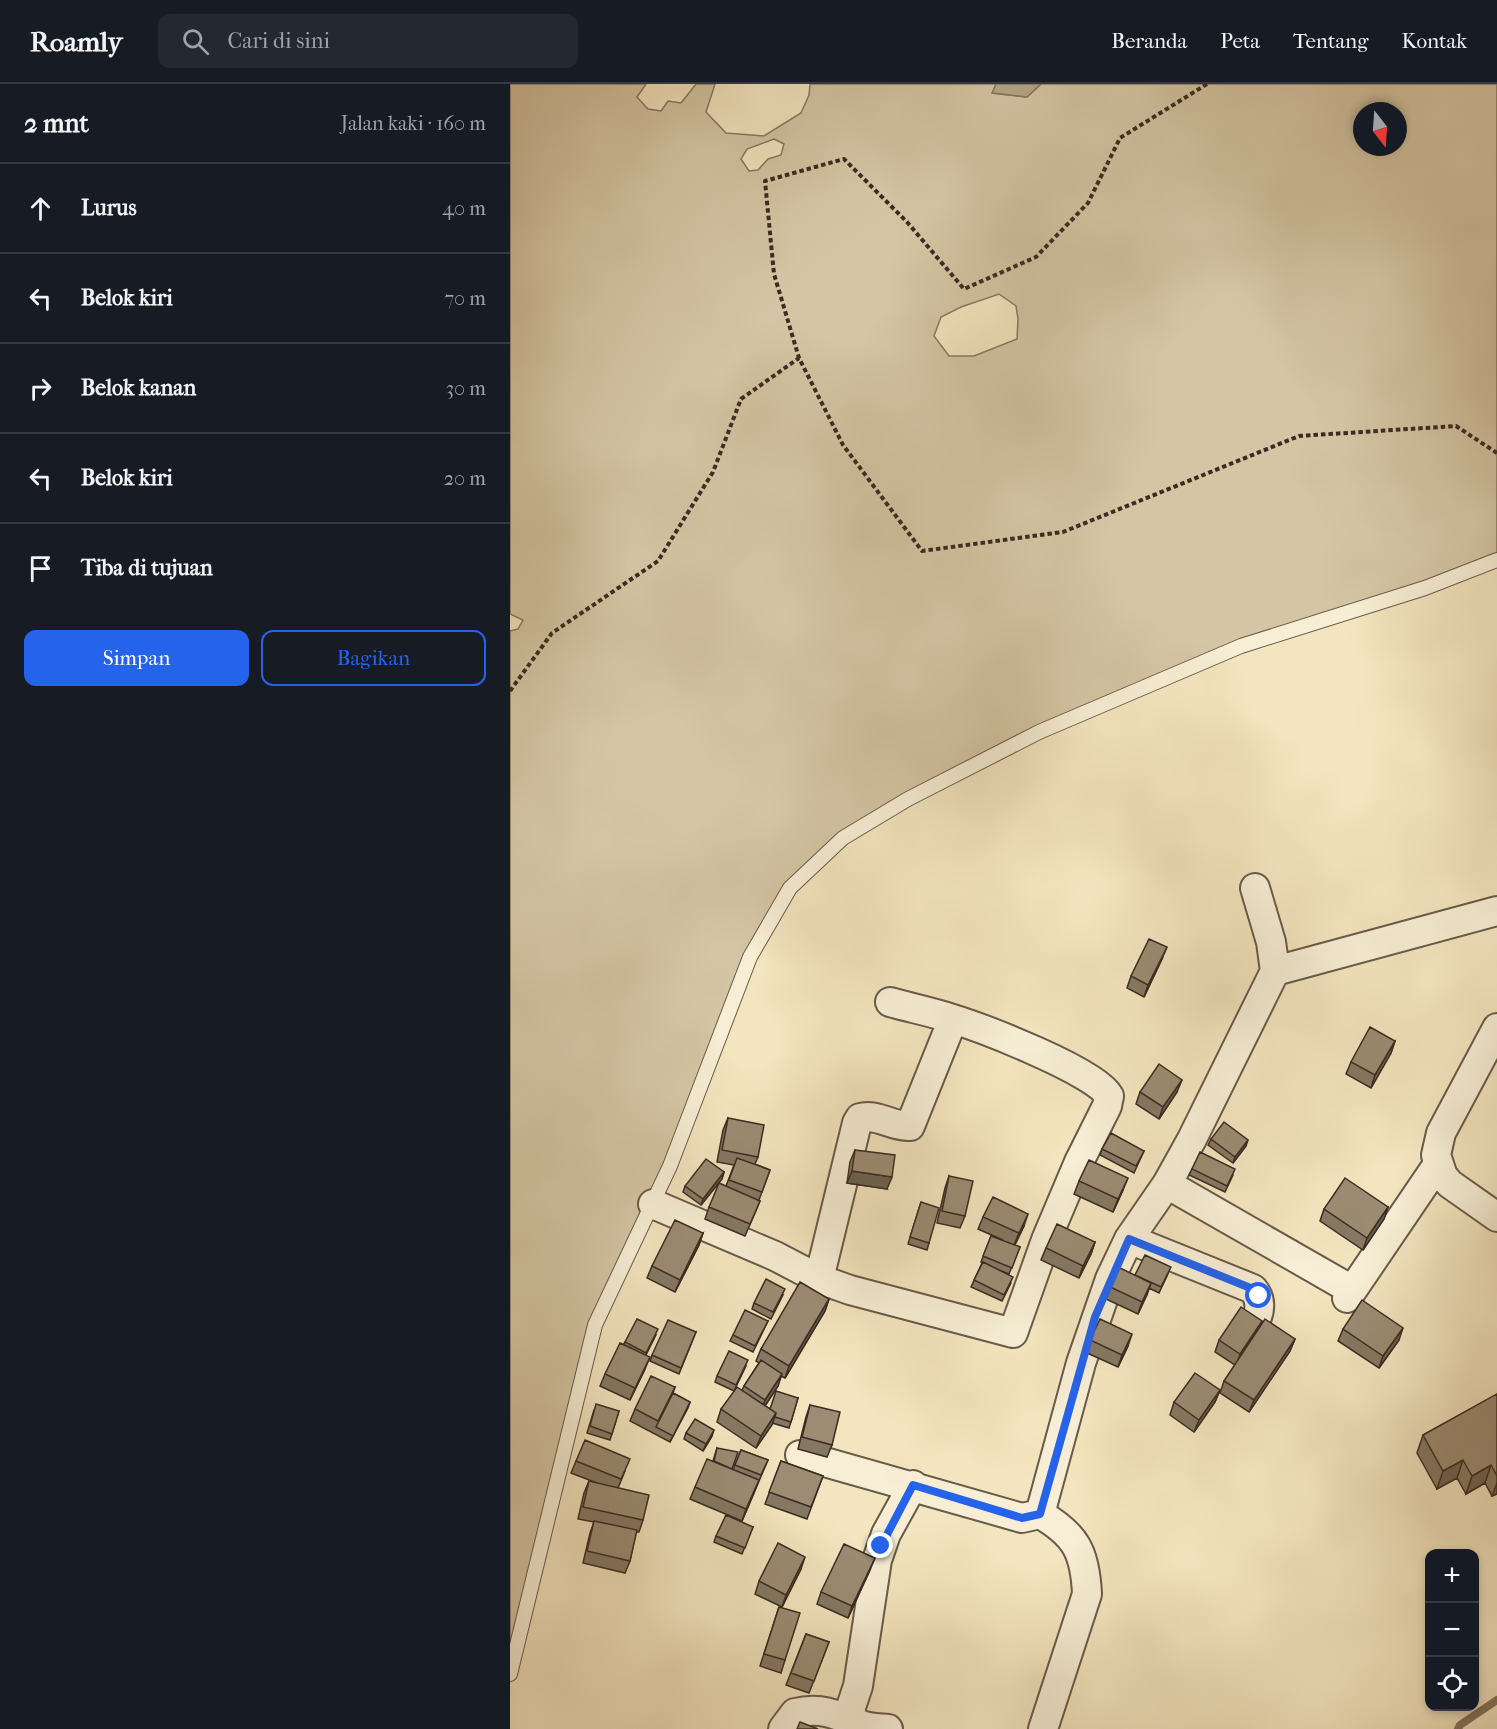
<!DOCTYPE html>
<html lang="id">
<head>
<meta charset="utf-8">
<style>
  body { margin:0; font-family:"IM FELL French Canon",serif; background:#242831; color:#f1f3f6 }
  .controls { position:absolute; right:18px; bottom:18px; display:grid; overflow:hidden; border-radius:12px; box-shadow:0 3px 9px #0003 }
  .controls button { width:54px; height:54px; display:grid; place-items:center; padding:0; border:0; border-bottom:2px solid #363941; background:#171b24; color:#f1f3f6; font:30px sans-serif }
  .compass { position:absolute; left:843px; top:18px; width:54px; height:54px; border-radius:50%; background:#171b24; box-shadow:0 3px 9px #0003; rotate:163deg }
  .stop { position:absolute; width:18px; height:18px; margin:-14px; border:4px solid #2563eb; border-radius:50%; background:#fff }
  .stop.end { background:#2563eb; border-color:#fff; box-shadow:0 2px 6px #0008 }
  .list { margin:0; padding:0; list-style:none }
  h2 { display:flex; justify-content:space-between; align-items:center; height:78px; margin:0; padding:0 24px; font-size:26px }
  h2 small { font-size:20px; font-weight:400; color:#9ea1a6 }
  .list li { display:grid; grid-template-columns:39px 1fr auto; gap:18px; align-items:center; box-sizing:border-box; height:90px; padding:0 24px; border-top:2px solid #363941 }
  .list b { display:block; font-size:22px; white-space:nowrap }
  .list em { font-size:20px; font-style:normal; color:#9ea1a6 }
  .actions { display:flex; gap:12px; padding:18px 24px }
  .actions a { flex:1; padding:14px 0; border:2px solid #2563eb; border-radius:12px; text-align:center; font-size:21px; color:#2563eb }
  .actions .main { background:#2563eb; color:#fff }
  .icon { flex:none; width:33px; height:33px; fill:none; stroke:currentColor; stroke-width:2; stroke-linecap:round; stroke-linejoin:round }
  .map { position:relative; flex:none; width:987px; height:1645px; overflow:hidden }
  header { display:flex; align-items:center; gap:36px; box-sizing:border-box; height:84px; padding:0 30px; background:#171b24; border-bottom:2px solid #363941 }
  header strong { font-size:28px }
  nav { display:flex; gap:33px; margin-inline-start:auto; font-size:21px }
  .search { width:420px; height:54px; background:#242831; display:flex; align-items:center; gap:15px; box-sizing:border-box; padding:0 21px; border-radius:12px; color:#9ea1a6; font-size:22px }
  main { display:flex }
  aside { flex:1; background:#171b24 }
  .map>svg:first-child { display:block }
  .green { fill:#d4c5a4; stroke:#887862; stroke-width:1.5; fill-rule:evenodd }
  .water { fill:#b4a689; stroke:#84755f; stroke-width:1.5 }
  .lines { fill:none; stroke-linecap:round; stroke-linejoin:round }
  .stream { stroke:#84755f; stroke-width:8 }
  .lane-casing { stroke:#695a48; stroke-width:16 }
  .street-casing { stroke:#695a48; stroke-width:32 }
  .path { stroke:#3b2b21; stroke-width:4; stroke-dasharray:4.5 3; stroke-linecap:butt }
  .lane { stroke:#f7eed5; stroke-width:14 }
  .street { stroke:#f7eed5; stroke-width:28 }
  .wall { fill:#857863; stroke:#3b2b21; stroke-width:1.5 }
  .shaded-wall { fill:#6c6250; stroke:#3b2b21; stroke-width:1.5 }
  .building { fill:#9b8c73; stroke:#3b2b21; stroke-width:1.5 }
  .route { stroke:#2563eb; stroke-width:8 }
</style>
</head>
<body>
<header>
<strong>Roamly</strong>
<div class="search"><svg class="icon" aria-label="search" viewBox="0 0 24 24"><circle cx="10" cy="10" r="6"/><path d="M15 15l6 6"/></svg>Cari di sini</div>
<nav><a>Beranda</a><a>Peta</a><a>Tentang</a><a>Kontak</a></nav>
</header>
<main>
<aside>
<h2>2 mnt<small>Jalan kaki · 160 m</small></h2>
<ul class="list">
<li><svg class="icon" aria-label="ahead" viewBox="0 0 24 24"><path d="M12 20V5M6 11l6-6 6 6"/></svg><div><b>Lurus</b></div><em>40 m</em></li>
<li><svg class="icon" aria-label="left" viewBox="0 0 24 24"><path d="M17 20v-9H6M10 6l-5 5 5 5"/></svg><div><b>Belok kiri</b></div><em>70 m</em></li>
<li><svg class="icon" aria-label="right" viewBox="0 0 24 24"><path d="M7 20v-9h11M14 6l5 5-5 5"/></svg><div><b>Belok kanan</b></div><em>30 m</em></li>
<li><svg class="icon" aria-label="left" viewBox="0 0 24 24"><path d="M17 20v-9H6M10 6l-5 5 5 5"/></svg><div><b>Belok kiri</b></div><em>20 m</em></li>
<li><svg class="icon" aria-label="arrive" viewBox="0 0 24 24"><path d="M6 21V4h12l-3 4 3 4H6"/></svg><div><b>Tiba di tujuan</b></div></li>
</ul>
<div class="actions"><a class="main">Simpan</a><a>Bagikan</a></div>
</aside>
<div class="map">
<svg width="987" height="1645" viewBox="0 0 987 1645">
  <rect width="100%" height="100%" fill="#f3e5bf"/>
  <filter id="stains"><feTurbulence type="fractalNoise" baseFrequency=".00333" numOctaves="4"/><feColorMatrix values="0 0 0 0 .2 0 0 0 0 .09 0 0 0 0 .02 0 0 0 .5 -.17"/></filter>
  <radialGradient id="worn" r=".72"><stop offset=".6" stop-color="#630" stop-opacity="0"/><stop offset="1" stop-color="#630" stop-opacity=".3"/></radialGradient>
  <path class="green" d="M0,0H136L127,13L138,25L151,27L158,17L171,19L186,0H205L196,28L216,49L254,52L291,29L299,11L300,0H486L483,9L517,13L531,0H987V476L731,562L529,648L333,754L280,804L240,873L160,1082L85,1241L0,1590V547L8,545L13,536L0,530ZM852,27H888V63H852ZM264,55L274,60L271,71L258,75L248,86L239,87L231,75L237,65ZM489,210L506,222L508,235L507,255L464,272H439L424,252L431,233L451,223Z"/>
  <path class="water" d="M486,0H531L517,13L482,9Z"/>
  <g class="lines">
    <path class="stream" d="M948,1645L950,1641L987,1616"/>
    <defs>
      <path id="lane" d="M0,1590L85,1241L160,1082L240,873L280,804L333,754L398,715L529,648L731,562L915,504L987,476"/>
      <path id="street" d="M745,804L761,858L765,887
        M987,944L931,1049L926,1071L933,1092L940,1100L987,1133
        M657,1100L842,1206
        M143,1120L265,1172L309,1195L340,1206L503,1249L536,1156L569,1078L597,1022L599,1012C587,988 472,944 443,935C422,928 401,924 380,918
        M619,1155L743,1205C753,1217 750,1229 743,1242
        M309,1195L347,1039L350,1034C367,1029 382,1043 400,1042L443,935
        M837,1214L928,1080
        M290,1371L512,1434L530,1430L571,1279L600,1195L619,1155L657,1100L682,1055L765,887L987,827
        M530,1430C566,1451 575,1468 577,1510L533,1645
        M343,1635L340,1626L348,1602L367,1476L376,1450L403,1401
        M273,1645L285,1629C311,1623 326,1630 349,1640C357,1644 369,1644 378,1645"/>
    </defs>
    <use href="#lane" class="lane-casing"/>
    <use href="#street" class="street-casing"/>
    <path class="path" d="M697,0L610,54L578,119L526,173L454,205L397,138L334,75L255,97L264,190L289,274L333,361L412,467L553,448L789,352L946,342L987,369
      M0,607L42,549L148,477L203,388L231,315L289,274"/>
    <use href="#lane" class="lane"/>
    <use href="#street" class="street"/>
  </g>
  <path class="wall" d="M652,875L634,913L617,904L621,892Z
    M885,957L881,969L861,1004L836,990L841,978Z
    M630,1008H667L649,1035L626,1020Z
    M218,1034L248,1073L245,1080L260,1086L249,1116L250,1117L245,1129L235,1152L195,1135L199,1123L216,1102L224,1081L207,1078L213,1046Z
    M701,1055L736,1062L723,1079L698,1061Z
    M592,1065L634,1067L624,1089L590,1071Z
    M345,1066L377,1105L337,1099L340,1078Z
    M682,1085L723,1091L715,1108L679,1091Z
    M214,1088L212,1095L191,1121L173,1108L175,1102Z
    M439,1092L455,1132L450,1144L427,1139L435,1104Z
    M569,1097L613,1106L603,1128L564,1110Z
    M411,1118L419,1159L417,1166L398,1160Z
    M878,1123L874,1135L853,1166L810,1137L814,1125Z
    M473,1133L514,1142L505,1161L510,1163L499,1190L484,1184L501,1199L492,1217L461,1203L472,1179L471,1178L481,1152L493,1156L468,1145Z
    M193,1149L189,1161L165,1208L137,1194L142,1182Z
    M585,1158L581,1170L569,1194L531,1176L536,1164Z
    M658,1190L649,1209L639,1204L628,1230L594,1214L598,1202L625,1191Z
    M273,1211L261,1235L242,1225L244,1219Z
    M319,1215L315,1227L275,1294L271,1292L268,1302L255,1322L260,1325L288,1314L279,1344L262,1339L246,1364L207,1338L211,1325L232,1306L234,1302L249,1279L246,1277L251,1265Z
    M258,1237L243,1268L220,1257L223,1251Z
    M749,1244L785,1255L780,1267L739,1328L710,1309L714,1297L725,1281L705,1268L709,1256Z
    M833,1245L889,1256L869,1284L828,1257Z
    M186,1248L169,1290L140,1277L142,1271Z
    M146,1251L136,1271L135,1285L120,1316L90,1302L95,1290L115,1258Z
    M580,1256L618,1262L608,1283L575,1268Z
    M236,1282L224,1307L205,1298L207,1292Z
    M165,1303L163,1309L180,1318L160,1358L120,1337L125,1325Z
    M710,1306L705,1318L684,1348L660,1331L664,1318Z
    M987,1310V1410L982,1412L975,1399L956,1410L947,1394L927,1405L907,1369L913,1351Z
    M300,1321L322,1361L317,1373L288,1365L296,1333Z
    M84,1326L109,1327L100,1356L77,1349Z
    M176,1349L202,1352L193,1367L174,1355Z
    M207,1364L223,1386L231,1366L258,1376L232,1437L180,1415L185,1403L203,1377Z
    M66,1377L115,1387L108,1404L133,1436L129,1448H126L120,1477L115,1489L73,1479L80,1449L84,1438L68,1435L74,1409L79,1397L87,1399L61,1389Z
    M271,1377L313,1392L297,1435L255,1420Z
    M243,1443L232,1470L204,1458L206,1452Z
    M291,1485L272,1523L245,1510L249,1497Z
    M360,1486L338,1534L307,1520L311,1508Z
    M269,1523L275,1576L271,1589L250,1582Z
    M296,1550L319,1558L299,1609L276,1601Z"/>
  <path class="shaded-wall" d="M657,863L652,875L634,913L638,901Z
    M885,957L881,969L861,1004L865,991Z
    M672,996L667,1008L649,1035L653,1023Z
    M738,1056L736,1062L723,1079L725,1073Z
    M342,1087L382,1093L377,1105L337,1099Z
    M214,1088L212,1095L191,1121L193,1115Z
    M618,1094L613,1106L603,1128L608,1115Z
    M878,1123L874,1135L853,1166L857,1154Z
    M518,1130L514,1142L504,1161L509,1149Z
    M193,1149L189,1161L165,1208L170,1196Z
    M585,1158L581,1170L569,1194L573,1182Z
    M641,1199L637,1211L628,1230L632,1218Z
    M319,1215L315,1227L275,1294L279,1282Z
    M752,1237L747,1249L726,1282L730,1270Z
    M893,1244L889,1256L869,1284L873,1272Z
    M622,1250L618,1262L608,1283L612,1271Z
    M785,1255L780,1267L739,1328L744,1316Z
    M140,1273L135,1285L120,1316L125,1304Z
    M272,1290L268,1302L251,1328L255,1316Z
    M710,1306L705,1318L684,1348L689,1336Z
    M180,1318L178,1324L160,1358Z
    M266,1329L262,1341L246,1364L251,1352Z
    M204,1346L202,1352L193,1367L196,1360Z
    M953,1376L947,1394L927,1405L933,1387Z
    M981,1381L975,1399L956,1410L962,1392Z
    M249,1396L244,1409L232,1437L236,1425Z
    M987,1399V1410L982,1412Z
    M295,1473L291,1485L272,1523L276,1511Z
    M365,1474L360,1486L338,1534L342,1522Z"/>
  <path class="building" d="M639,855L657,863L638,901L621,892Z
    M860,943L885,957L865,991L841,978Z
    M649,980L672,996L653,1023L630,1008Z
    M218,1034L254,1041L248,1073L212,1066Z
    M714,1038L738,1056L725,1073L701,1055Z
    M601,1049L634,1067L626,1082L592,1065Z
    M345,1066L385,1071L382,1093L342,1087Z
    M690,1068L725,1085L717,1102L682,1085Z
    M227,1074L260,1086L252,1108L219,1096Z
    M196,1075L214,1088L193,1115L175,1102Z
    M579,1076L618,1094L608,1115L569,1097Z
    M439,1092L463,1097L455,1132L432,1127Z
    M835,1094L878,1123L857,1154L814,1125Z
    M209,1099L250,1117L240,1140L199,1123Z
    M483,1113L518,1130L509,1149L473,1133Z
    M411,1118L429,1124L419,1159L400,1153Z
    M165,1136L193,1149L170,1196L142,1182Z
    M547,1140L585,1158L573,1182L536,1164Z
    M481,1152L510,1163L502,1184L473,1172Z
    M635,1171L661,1183L651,1203L625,1191Z
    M473,1178L503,1193L494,1211L464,1196Z
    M608,1183L641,1199L632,1218L598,1202Z
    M256,1195L275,1205L263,1228L244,1219Z
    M290,1198L319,1215L279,1282L251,1265Z
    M852,1216L893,1244L873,1272L833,1245Z
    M731,1223L752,1237L730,1270L709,1256Z
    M235,1226L258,1237L245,1262L223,1251Z
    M127,1235L148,1245L136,1269L115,1258Z
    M590,1235L622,1250L612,1271L580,1256Z
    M755,1235L785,1255L744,1316L714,1297Z
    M158,1236L186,1248L171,1284L142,1271Z
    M110,1259L140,1273L125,1304L95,1290Z
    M219,1267L238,1276L226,1301L207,1292Z
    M251,1276L272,1290L255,1316L234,1302Z
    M685,1289L710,1306L689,1336L664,1318Z
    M141,1292L165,1303L148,1337L125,1325Z
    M227,1303L266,1329L251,1352L211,1325Z
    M266,1307L288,1314L281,1338L265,1333L266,1329L260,1325Z
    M163,1309L180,1318L163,1352L146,1343Z
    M987,1310V1392L981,1381L962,1392L953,1376L933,1387L913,1351Z
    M86,1320L109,1327L102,1350L80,1342Z
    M300,1321L330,1328L322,1361L292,1353Z
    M185,1335L204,1346L196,1360L176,1349Z
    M75,1356L120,1375L111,1395L66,1377Z
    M207,1364L228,1368L222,1385L204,1377Z
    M231,1366L258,1376L251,1391L225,1381Z
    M197,1375L249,1396L236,1425L185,1403Z
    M271,1377L313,1392L301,1423L259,1408Z
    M79,1397L139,1411L133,1436L73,1423Z
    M216,1431L243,1443L235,1464L206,1452Z
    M84,1437L127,1446L120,1477L77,1467Z
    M268,1459L295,1473L276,1511L249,1497Z
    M334,1460L365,1474L342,1522L311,1508Z
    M269,1523L290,1529L275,1576L254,1570Z
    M296,1550L319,1558L304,1597L281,1589Z
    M290,1638L308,1645H287Z"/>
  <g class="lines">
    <path class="route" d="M371,1462L403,1401L512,1434L530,1430L585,1233L619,1155L743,1205L749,1212"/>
  </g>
  <rect width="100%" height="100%" filter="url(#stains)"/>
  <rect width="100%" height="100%" fill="url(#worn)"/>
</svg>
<div class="controls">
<button>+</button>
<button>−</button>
<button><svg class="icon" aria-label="locate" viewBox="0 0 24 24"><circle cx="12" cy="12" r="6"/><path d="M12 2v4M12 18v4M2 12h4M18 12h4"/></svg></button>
</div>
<svg class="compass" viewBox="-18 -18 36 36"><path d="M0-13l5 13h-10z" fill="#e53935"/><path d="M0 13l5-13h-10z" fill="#9ea1a6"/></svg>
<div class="stop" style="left:749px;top:1212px"></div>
<div class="stop end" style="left:371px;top:1462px"></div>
</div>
</main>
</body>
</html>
